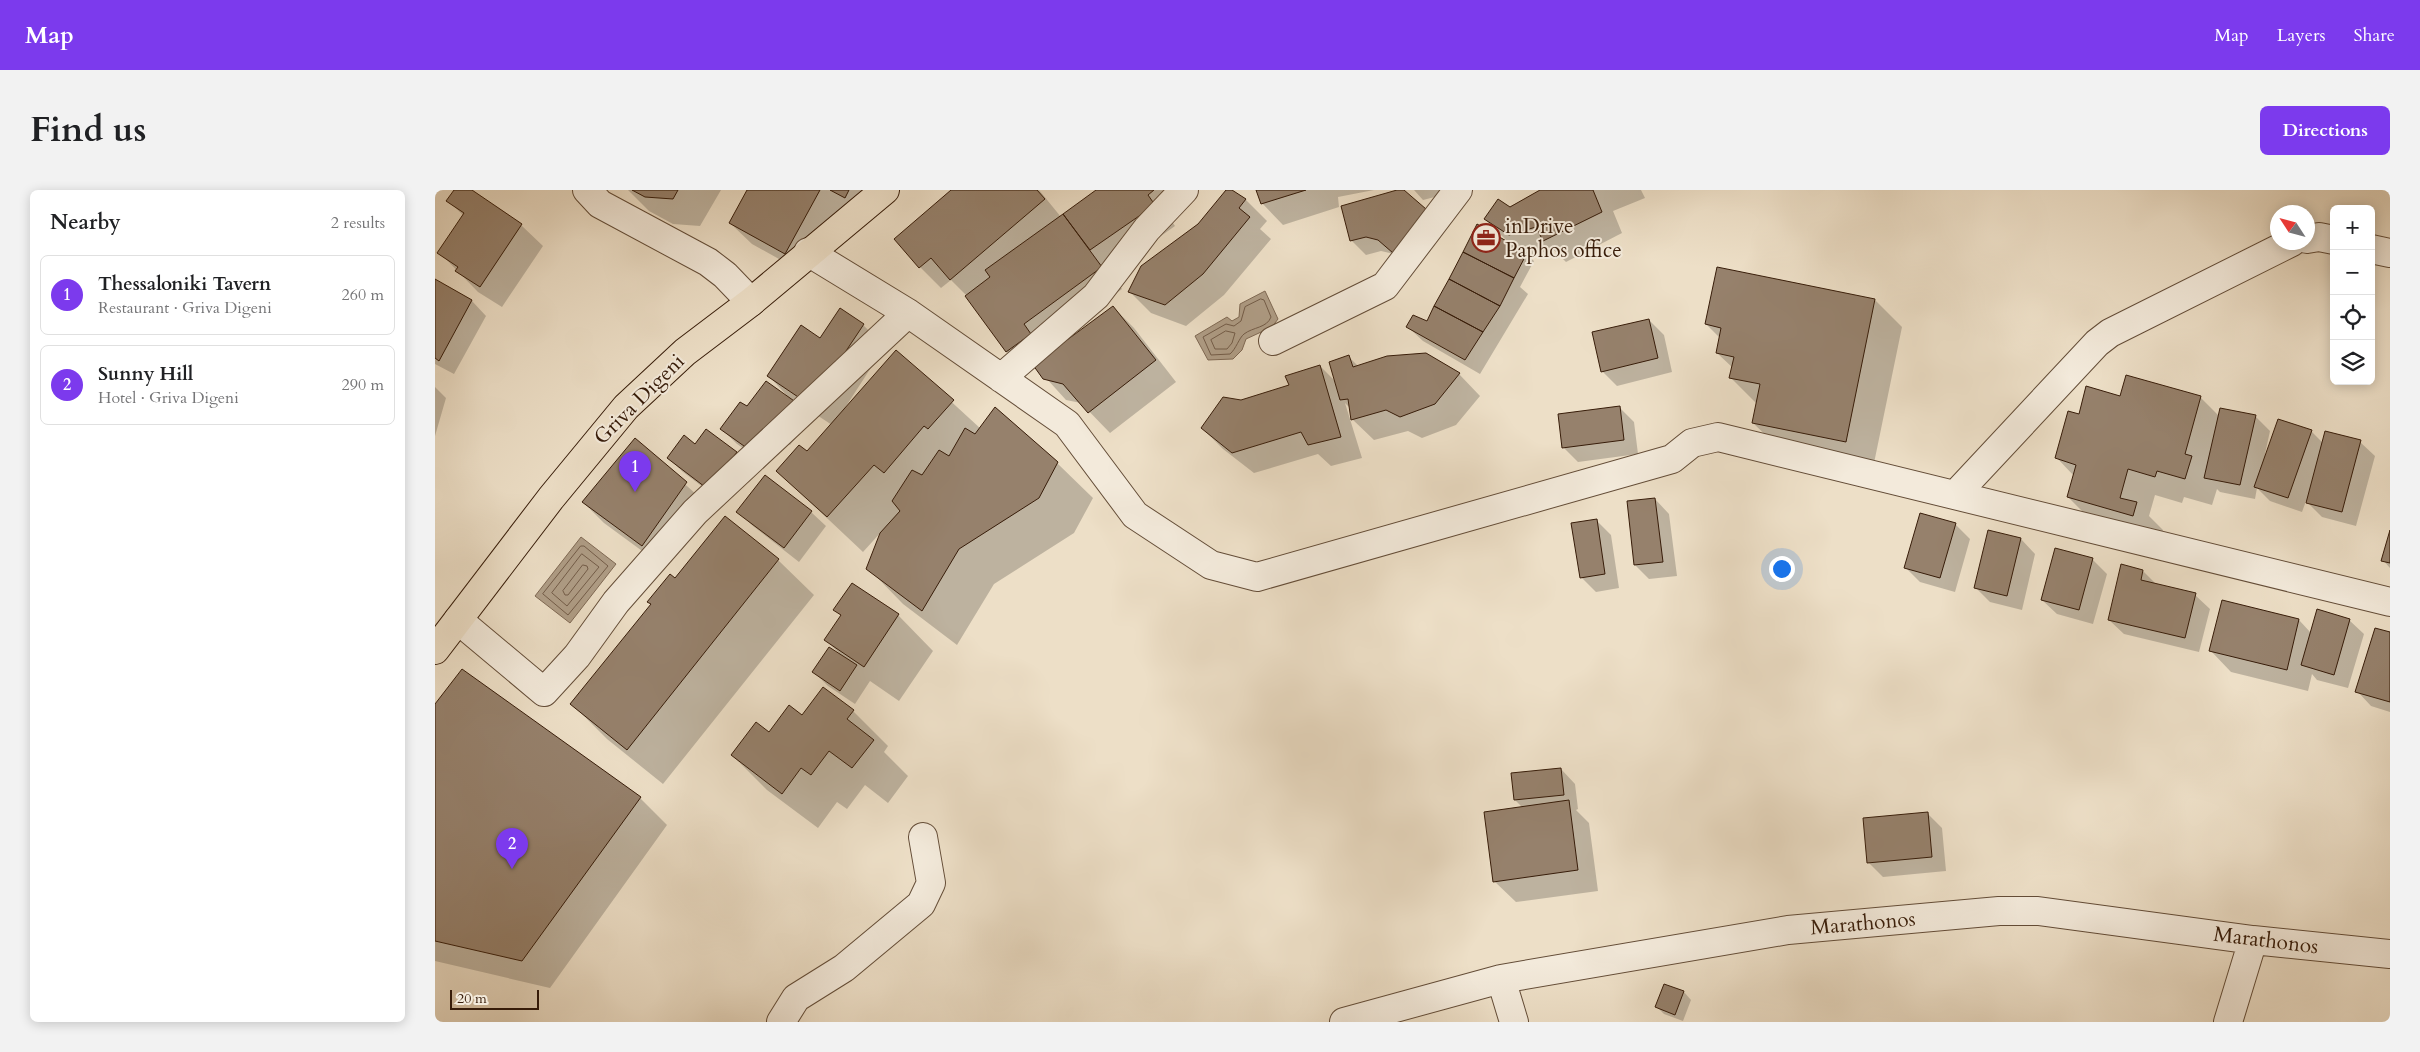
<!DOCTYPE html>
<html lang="en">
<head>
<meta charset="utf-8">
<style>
  body { margin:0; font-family:Cardo,serif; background:#f2f2f2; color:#202124 }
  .controls { position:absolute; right:15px; top:15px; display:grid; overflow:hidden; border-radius:8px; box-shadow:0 2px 12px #0003 }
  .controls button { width:45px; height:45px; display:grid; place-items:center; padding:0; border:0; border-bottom:1px solid #e0e0e0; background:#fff; color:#202124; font:25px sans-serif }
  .compass { position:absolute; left:1835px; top:15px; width:45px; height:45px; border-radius:50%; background:#fff; box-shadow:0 2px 12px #0003; rotate:306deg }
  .scale { position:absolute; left:15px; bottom:12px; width:89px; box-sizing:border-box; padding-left:5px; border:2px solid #371c09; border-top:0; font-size:14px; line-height:18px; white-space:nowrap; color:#371c09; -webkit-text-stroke:4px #f3eadb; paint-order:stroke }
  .you { position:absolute; left:1346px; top:378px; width:18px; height:18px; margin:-12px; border:4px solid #fff; border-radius:50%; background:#1a73e8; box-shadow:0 0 0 8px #1a73e833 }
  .badge { display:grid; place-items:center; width:32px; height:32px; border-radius:50%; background:#7c3aed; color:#fff; font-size:16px; font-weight:700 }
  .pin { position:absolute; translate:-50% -41px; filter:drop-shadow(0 1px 2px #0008) }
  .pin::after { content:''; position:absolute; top:26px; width:18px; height:15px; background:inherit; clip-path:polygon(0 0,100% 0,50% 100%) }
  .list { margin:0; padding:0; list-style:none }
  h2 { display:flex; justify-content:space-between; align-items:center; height:65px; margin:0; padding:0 20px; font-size:21px }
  h2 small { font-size:16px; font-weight:400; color:#757577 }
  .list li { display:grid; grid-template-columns:32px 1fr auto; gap:15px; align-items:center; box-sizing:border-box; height:80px; margin:0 10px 10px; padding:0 10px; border:1px solid #e0e0e0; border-radius:8px }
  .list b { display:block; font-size:19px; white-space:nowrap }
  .list p { margin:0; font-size:16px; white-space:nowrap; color:#757577 }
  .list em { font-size:16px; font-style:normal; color:#757577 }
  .icon { flex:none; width:28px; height:28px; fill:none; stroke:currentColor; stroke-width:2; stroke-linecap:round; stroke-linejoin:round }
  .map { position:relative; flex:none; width:1955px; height:832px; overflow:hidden; border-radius:8px }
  header { display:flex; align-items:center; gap:30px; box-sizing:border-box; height:70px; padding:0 25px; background:#7c3aed; color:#fff }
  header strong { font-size:24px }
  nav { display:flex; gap:28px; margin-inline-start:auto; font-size:18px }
  .intro { display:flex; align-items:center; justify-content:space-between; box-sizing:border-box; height:120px; padding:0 30px }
  h1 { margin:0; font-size:35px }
  .button { padding:12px 22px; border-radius:8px; background:#7c3aed; color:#fff; font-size:18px; font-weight:700 }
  main { display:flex; gap:30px; padding:0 30px }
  aside { flex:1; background:#fff; border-radius:8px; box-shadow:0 2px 12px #0003 }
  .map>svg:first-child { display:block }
  .water { fill:#af9d86; stroke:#7f6954 }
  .shadow { fill:#0003 }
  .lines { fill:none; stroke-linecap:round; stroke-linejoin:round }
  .shore { stroke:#735c48; stroke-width:1 }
  .building { fill:#96816c; stroke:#371c09 }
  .minor-casing { stroke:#644d38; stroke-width:30 }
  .major-casing { stroke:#371c09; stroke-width:30 }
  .minor { stroke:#f3eadb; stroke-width:28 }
  .major { stroke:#eddfc7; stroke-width:28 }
  .labels { text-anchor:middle; stroke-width:4; stroke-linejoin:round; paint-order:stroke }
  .poi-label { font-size:21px; fill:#371c09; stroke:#f3eadb; text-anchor:start }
  .street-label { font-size:21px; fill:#371c09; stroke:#f3eadb }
</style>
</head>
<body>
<header>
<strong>Map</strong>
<nav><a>Map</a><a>Layers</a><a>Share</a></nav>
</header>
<div class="intro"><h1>Find us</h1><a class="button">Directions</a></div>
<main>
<aside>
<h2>Nearby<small>2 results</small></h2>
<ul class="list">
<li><span class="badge">1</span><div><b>Thessaloniki Tavern</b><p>Restaurant · Griva Digeni</p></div><em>260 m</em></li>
<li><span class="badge">2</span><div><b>Sunny Hill</b><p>Hotel · Griva Digeni</p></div><em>290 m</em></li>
</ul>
</aside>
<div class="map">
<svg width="1955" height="832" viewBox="0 0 1955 832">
  <rect width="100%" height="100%" fill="#eddfc7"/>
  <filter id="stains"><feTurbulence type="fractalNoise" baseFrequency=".004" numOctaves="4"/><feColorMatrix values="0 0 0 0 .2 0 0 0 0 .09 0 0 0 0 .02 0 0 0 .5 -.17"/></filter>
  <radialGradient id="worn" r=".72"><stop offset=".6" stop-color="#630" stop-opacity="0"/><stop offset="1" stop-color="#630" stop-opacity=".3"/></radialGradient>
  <path class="water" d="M830,101L843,129L837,137L811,149L807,160L798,169L773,170L760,146L792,127L797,131L804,127L805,114Z
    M146,347L181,374L135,433L100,406Z"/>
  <path class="shadow" d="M20,0H34L86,35L108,56L67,117L43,102L4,62L29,26L13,11Z
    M193,0H286L265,36L238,34L214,21Z
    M313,0H447L431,28L408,16L371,84L317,54L295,33Z
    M518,0H604L626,27L664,0H755L760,7L733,26L740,36L675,82L687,99L609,156L615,164L678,117L699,138L741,192L675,243L646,213L631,210L601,177L593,183L572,162L531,105L516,90L506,98L485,77Z
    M793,0L811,10L832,31L825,39L836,49L789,105L751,136L716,123L695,102L764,35Z
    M823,0H939L903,7L904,17L848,35L827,13Z
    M966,0L1005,34L959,64L946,61L931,65L916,50Z
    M979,0H1027L988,10Z
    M1107,0H1206L1210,8L1178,21L1187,43L1131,72L1118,59L1094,67L1099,71L1085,97L1093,104L1045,184L988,151L973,137L992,133L1075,54L1050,29Z
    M0,91L37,111L51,126L19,184L0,174Z
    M1440,110L1467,137L1438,278L1345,259L1318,233L1322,214L1296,188L1298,178L1282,163L1285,148L1271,134Z
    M405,120L428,135L450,156L406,224L461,161L546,239L622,273L658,308L639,343L559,394L522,455L468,414L433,378L447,341L428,362L342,281L372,263L397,235L359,210L376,228L355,255L349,250L331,274L302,254L287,239L313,217L356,210L334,186L385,149Z
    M1214,130L1229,145L1237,182L1182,196L1167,181Z
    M914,167L924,177L1024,184L1045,206L1021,235L987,248L973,241L939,250L917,229L916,219L910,213L927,268L896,276L883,264L819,283L788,259L767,238L806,211L855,196L885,176L902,193Z
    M0,197L11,208L0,246Z
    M1765,207L1784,226H1820L1835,241L1830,264H1831L1876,241L1888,253L1925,252L1940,266L1921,336L1887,327L1871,311L1867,322L1835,311L1822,298L1820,309L1785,302L1782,299L1777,315L1749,307L1747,313L1720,305L1714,326L1728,340L1725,352L1660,334L1633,307L1639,286L1622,268L1644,225L1686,208Z
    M1185,218L1199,232L1203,264L1143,272L1129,258Z
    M200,249L273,315L229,377L169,333L148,312Z
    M301,263L315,278L289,313L248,282L233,268Z
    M1220,309L1234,324L1242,386L1214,389L1200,375Z
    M303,322H376L391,336L364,372L318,336Z
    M290,327L343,370L379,405L228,594L172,549L137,514Z
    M1162,331L1176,345L1184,398L1161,402L1147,388Z
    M1520,334L1535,349L1520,402L1485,392L1470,377Z
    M1554,342L1586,349L1600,364L1587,420L1555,412L1541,398Z
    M1955,344V378L1948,370Z
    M1657,369L1672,384L1658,434L1622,424L1607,410Z
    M1708,381L1723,396L1760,405L1775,419L1764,462L1689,444L1674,430Z
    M400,420L463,425L498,461L464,511L435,491L420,514L393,496L379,482L404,463L391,450L407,427Z
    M1864,430L1876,443L1914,430L1929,444L1913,498L1882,490L1877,484L1873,501L1796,482L1775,460Z
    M1955,444V522L1936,516L1922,501Z
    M388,499L418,521L453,556L449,562L473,586L453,613L430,595L412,619L402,612L383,638L332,600L297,565L367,526Z
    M0,516L205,608L232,635L115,798L0,771Z
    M1126,579L1140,594L1143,619L1141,620L1154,633L1163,701L1081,712L1059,691L1088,618L1080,610Z
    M1493,624L1507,638L1511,681L1448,687L1434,673Z
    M1230,795L1249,802L1256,810L1248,831L1229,824L1222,817Z"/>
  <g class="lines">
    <path class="shore" d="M826,109L829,110L836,127C832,138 818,137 809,144C804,148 801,159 795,164L776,165L768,147L791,134L799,136L806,131L810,117Z
      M791,141L800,143L797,153L792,159H780L776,150Z
      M146,356H149L173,376L133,425L108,404Z
      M147,364L164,377L132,416L117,403Z
      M148,375L152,376L153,379L133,405H130L128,401Z"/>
  </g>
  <path class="building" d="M19,0H37L87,34L45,97L20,81L23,77L2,63L29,23L11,11Z
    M197,0H243L238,9L210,7Z
    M312,0H385L350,64L294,33Z
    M395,0H414L410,8Z
    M516,0H602L610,9L515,90L496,68L484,78L459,49Z
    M661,0H719L713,5L720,15L655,60L628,24Z
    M791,0H797L811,9L804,18L815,27L768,84L730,115L693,102L706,76L763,34Z
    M821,0H871L826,14Z
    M962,0H969L991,19L958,63L943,50L931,47L915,51L906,16Z
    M1105,0H1158L1167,22L1108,51L1101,37L1074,45L1049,29L1063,9L1075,17Z
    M628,24L667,77L589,134L596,144L571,162L530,106L555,87L550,80Z
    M1042,34L1092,63L1079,88L1028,62Z
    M1028,62L1079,88L1065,116L1014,89Z
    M1282,77L1440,109L1411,252L1317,233L1325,194L1294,188L1299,167L1281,163L1286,138L1270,134Z
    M0,89L37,110L4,171L0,168Z
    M1014,89L1065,116L1048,142L999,116Z
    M678,116L721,170L653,223L628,194L608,189L598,175Z
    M999,116L1048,142L1030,170L971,137L978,125L992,131Z
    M405,118L429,134L375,215L332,186L366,135L385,148Z
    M1214,129L1223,168L1166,182L1157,142Z
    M461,160L519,210L493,239L489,236L449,283L439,275L392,327L341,281L364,255L372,261Z
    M991,163L1025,183L1000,214L965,227L951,220L916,230L913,209L905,210L894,172L914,165L918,177L952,166Z
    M885,175L906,247L873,255L866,242L797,263L766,238L788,207L806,210L854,195L850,186Z
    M1691,185L1766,206L1750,264L1757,266L1750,289L1722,281L1720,287L1693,279L1685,308L1702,312L1698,326L1632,307L1641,275L1620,268L1633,221L1644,224L1651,196L1685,206Z
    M331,191L362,213L316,261L285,239L305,212L312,216Z
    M1185,216L1189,250L1127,258L1123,224Z
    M560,217L623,272L604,308L524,359L487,421L431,379L445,343L465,321L457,311L477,280L487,285L504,260L514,266L530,238L540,244Z
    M1785,218L1821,225L1805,295L1769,288Z
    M1843,229L1877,240L1853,308L1819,297Z
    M271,239L302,262L274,300L232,268L249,245L260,254Z
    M1890,241L1926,250L1907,322L1871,313Z
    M200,248L252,292L207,356L147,312Z
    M330,285L377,321L349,358L301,322Z
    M1220,308L1228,372L1199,375L1192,311Z
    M1485,323L1521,333L1505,388L1469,378Z
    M290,326L344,369L192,560L135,514L216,414L212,412L235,384L240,388Z
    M1162,329L1170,384L1145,388L1136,333Z
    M1553,340L1586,348L1572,406L1539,398Z
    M1955,340V373L1946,371Z
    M1620,358L1658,368L1644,420L1606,410Z
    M1686,374L1708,380L1706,390L1761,403L1750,448L1673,430Z
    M417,393L464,424L429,477L389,450L406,425L398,420Z
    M1787,410L1864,429L1852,480L1774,461Z
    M1882,419L1915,429L1899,485L1866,475Z
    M1940,438L1955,442V512L1920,502Z
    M394,457L422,475L405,501L377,482Z
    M27,479L206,607L87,771L0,751V514Z
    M388,497L419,520L412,529L439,550L417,578L394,561L376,585L366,578L347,604L296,565L321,532L334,542L354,515L367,525Z
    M1126,578L1129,605L1079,610L1076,583Z
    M1134,610L1143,680L1058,692L1049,622Z
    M1493,622L1497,667L1432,673L1428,628Z
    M1229,794L1249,801L1240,825L1220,817Z"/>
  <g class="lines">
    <defs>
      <path id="minor" d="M152,0L165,14L273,72L290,85L316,112
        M1872,49L1884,47L1899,50
        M1936,59L1955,63
        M373,62L473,123L632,234L700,325L776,375L822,387L1237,269L1257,253L1283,247L1955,412
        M838,151L950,96L1023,0
        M566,188L661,106L712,39L749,0
        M1520,305L1662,153L1675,143L1857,52
        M23,430L109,502L142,466L181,412L260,322L473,123
        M1066,789L1079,832
        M346,832L361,808L409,778L486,714L496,693L488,647
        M909,832L1066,789L1353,740L1564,721H1603L1818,750L1955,764
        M1793,832L1818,750"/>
      <path id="major" d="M0,460L116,308L191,217L250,162L316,112L450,0"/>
    </defs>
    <use href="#minor" class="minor-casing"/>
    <use href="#major" class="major-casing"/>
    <use href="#minor" class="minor"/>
    <use href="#major" class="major"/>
  </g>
  <defs>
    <symbol id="office-ring" viewBox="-11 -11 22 22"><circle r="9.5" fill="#f3eadb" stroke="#8f2418" stroke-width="1.5"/><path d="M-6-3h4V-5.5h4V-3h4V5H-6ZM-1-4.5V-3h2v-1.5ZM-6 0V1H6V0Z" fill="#8f2418"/></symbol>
  </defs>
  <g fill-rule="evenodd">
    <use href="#office-ring" x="1035" y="32" width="32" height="32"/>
  </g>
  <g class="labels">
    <g class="poi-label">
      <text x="1070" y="43">inDrive<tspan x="1070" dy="24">Paphos office</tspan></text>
    </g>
    <g class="street-label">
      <text transform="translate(204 209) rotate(-45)" y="7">Griva Digeni</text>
      <text transform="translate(1428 733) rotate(-5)" y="7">Marathonos</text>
      <text transform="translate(1831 750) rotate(7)" y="7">Marathonos</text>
    </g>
  </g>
  <rect width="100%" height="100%" filter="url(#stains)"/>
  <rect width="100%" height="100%" fill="url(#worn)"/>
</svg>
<div class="controls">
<button>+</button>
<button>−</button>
<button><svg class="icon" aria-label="locate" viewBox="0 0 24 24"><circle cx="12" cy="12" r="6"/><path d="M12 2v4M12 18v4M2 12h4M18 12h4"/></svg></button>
<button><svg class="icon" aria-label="layers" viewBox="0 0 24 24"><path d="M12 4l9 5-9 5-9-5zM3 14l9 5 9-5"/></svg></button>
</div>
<svg class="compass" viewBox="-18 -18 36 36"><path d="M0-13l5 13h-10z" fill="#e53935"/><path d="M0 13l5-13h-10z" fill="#757577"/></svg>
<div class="scale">20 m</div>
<div class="you"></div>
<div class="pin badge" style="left:200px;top:302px">1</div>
<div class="pin badge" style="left:77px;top:679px">2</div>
</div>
</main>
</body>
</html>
